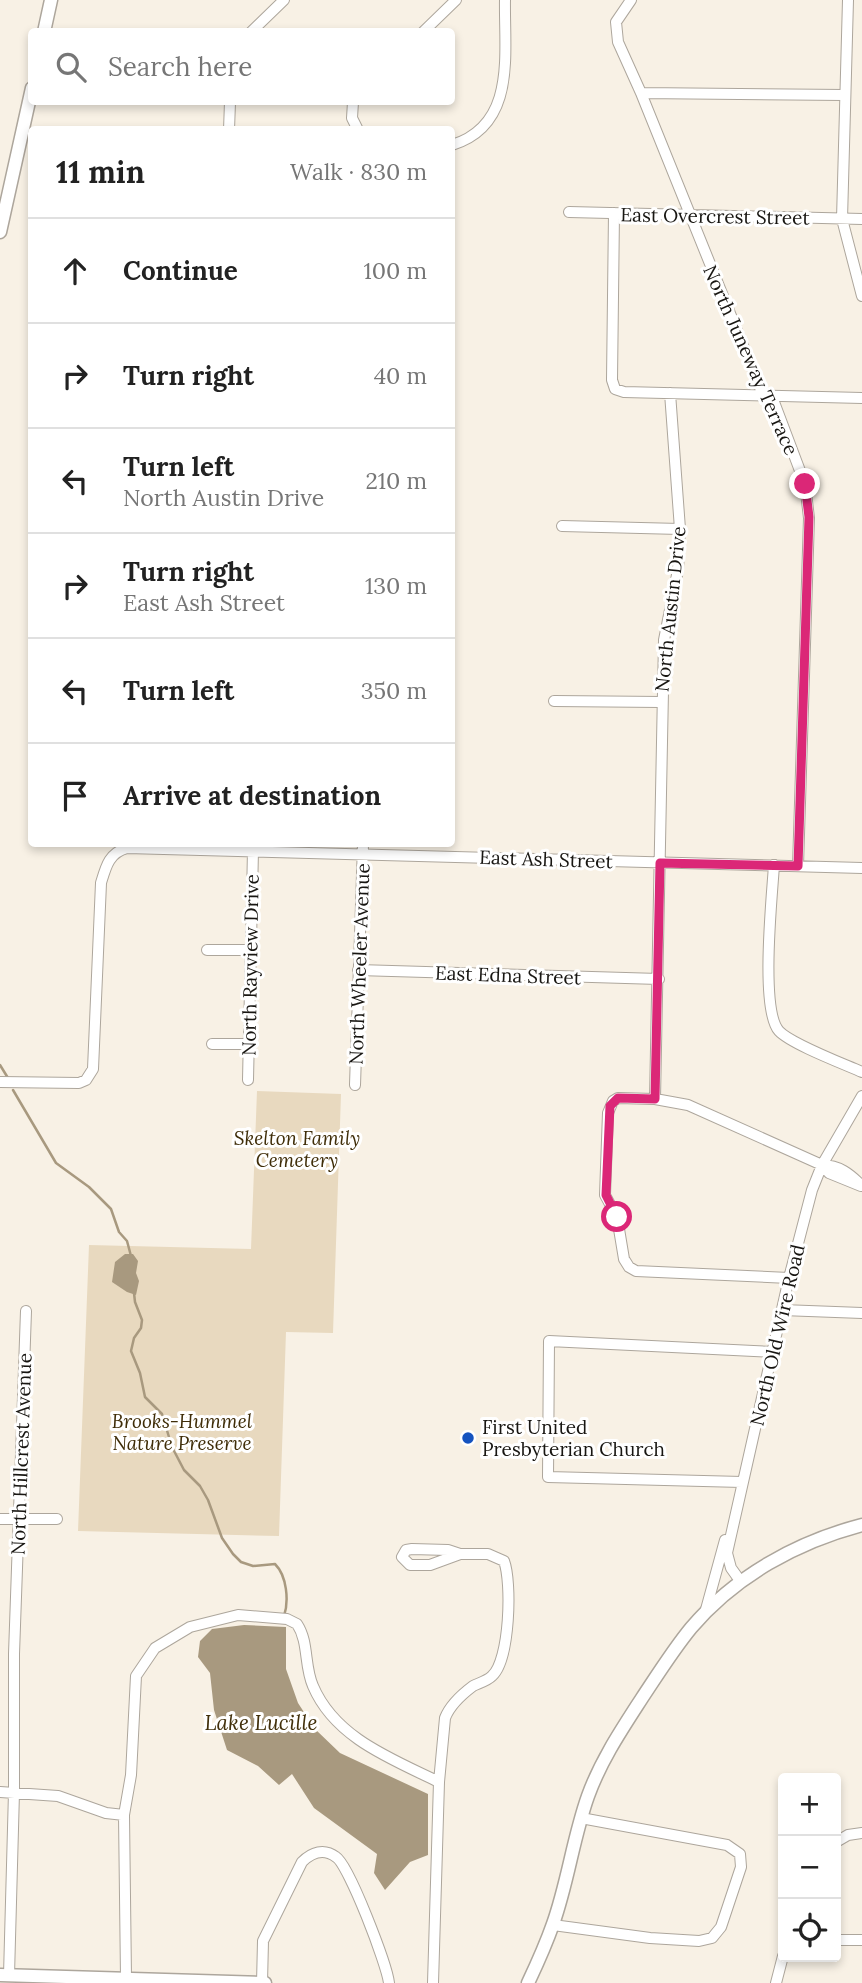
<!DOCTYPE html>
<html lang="en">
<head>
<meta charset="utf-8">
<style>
  body { margin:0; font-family:Lora,serif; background:#f2f2f2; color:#222 }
  .controls { position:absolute; right:21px; bottom:21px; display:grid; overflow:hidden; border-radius:7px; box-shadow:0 4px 10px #0003 }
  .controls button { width:63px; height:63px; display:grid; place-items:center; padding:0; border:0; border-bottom:2px solid #e0e0e0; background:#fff; color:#222; font:35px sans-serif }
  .stop { position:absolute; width:21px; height:21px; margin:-16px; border:5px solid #db2777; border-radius:50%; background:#fff }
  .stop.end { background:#db2777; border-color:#fff; box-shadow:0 2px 7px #0008 }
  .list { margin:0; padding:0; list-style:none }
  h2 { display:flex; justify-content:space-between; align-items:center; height:91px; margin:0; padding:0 28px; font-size:30px }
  h2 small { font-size:23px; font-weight:400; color:#767676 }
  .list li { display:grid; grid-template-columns:46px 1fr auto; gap:21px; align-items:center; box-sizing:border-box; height:105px; padding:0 28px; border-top:2px solid #e0e0e0 }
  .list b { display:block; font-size:26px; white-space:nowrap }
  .list p { margin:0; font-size:23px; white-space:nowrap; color:#767676 }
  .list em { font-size:23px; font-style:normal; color:#767676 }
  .icon { flex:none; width:38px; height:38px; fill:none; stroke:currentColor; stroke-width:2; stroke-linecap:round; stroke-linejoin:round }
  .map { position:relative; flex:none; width:862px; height:1983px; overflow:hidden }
  .search { position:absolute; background:#fff; box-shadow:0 4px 10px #0003; left:28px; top:28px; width:427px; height:77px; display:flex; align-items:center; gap:18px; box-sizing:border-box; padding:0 24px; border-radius:7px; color:#767676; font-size:26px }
  .panel { position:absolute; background:#fff; box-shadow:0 4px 10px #0003; left:28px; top:126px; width:427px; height:721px; border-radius:7px }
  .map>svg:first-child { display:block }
  .green { fill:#e8d9bf }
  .water { fill:#a8997f }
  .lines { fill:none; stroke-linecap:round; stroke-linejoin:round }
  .stream { stroke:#a8997f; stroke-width:2.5 }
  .minor-casing { stroke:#ada69c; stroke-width:12 }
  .major-casing { stroke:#ada69c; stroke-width:15 }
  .minor { stroke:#fff; stroke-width:10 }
  .major { stroke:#fff; stroke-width:12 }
  .route { stroke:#db2777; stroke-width:9 }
  .poi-dot { fill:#1553bf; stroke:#fff; stroke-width:2.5 }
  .labels { text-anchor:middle; stroke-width:6; stroke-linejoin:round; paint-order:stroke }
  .street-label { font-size:19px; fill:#181612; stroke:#fff }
  .park-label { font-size:19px; font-style:italic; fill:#3f2d08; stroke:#fff }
  .poi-label { font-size:19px; fill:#181612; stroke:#fff; text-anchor:start }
  .water-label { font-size:21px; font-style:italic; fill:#412f0a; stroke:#fff }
</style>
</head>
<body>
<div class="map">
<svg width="862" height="1983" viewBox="0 0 862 1983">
  <rect width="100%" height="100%" fill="#f8f1e5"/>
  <path class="green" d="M257,1091L341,1094L333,1333L286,1332L279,1536L78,1531L89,1245L251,1249Z"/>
  <path class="water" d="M125,1254H133L138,1261L136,1273L139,1281L136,1295L127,1292L112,1282L115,1262Z
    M244,1625L286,1627V1669L298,1703L315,1729L340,1753L428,1794V1855L410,1862L385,1890L374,1873L377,1854L314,1808L292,1774L279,1785L258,1766L227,1750L214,1710L210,1673L198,1657L200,1641L212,1629Z"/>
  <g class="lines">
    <path class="stream" d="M0,1065L8,1078
      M13,1090L56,1163L89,1187L111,1209L119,1232L127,1241L131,1256
      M134,1293L135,1302L142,1320L141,1328L134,1338L131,1351L140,1373L145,1397L162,1414L172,1447L184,1470L200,1486L208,1500L222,1538L233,1554L241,1562L253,1566L275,1564C287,1576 289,1601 284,1616"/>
    <defs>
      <path id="minor" d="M631,0L616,22L618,42L641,93L763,395L774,402L805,484L809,518L798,866
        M848,0L842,219L862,296
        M251,32L284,0
        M423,32L456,0
        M641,93L844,95
        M353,102L352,118L358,130
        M229,130L230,102
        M452,145C517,125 504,54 505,0
        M569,212L862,219
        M614,213L612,380L615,389L624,392L862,398
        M562,526L680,529
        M554,701L661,702
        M774,865C772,897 760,1010 779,1031C791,1044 844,1064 862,1072
        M207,950H251
        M358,970L659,979
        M212,1044H249
        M248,1080L253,850
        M0,1082L79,1083L86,1080L93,1069L101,883C106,866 109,853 127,848L862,868
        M355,1085L363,844
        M655,1099L664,640L678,570L680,529L670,393
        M822,1165L829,1173L861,1186
        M789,1278L636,1271L629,1267L624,1259L617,1217L605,1195L608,1113L613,1101L618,1098L655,1099L688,1105L822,1165C839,1165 850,1174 862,1186
        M782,1310L862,1313
        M742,1482L548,1477L549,1341L773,1352
        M0,1519H57
        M412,1549L448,1550L460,1554L430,1565H410L402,1557L406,1550Z
        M741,1582L731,1568L727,1553L789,1278L812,1190L822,1165L862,1096
        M705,1613L725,1540
        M439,1782L445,1718C450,1705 461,1695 473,1686C479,1683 487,1681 492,1676C510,1660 512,1582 504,1561L488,1554H460
        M0,1792L58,1796L106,1813L124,1815
        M836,1842L848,1835L862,1833
        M553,1925L650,1938L699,1941L712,1938L721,1927L741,1867L740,1854L727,1845L581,1818
        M836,1940H862
        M9,1975L14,1792V1654L26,1311
        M126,1978L124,1815L131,1775L136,1676L155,1648L190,1627L238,1615L287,1619L297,1624C309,1642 304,1666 313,1686C335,1738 392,1759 439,1782L433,1983
        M262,1983L263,1941L302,1862C312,1852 324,1848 336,1857C349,1865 387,1965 389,1983
        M776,1983L783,1956"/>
      <path id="major" d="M44,32L51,0
        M0,232L32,88
        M0,1975L265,1983
        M528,1983C537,1964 546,1944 553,1924C568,1882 573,1838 588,1796C601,1760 622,1729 642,1698C658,1674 673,1650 691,1628C735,1576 797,1542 862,1525"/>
    </defs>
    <use href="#minor" class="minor-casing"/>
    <use href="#major" class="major-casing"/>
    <use href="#minor" class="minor"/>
    <use href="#major" class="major"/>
  </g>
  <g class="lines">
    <path class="route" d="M617,1217L606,1195L610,1106L618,1098L655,1099L660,863L798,866L809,517L805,484"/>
  </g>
  <circle class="poi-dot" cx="468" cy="1438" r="7"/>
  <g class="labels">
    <g class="street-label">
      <text transform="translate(715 216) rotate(1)" y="7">East Overcrest Street</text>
      <text transform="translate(751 360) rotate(66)" y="7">North Juneway Terrace</text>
      <text transform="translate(670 609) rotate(-84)" y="7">North Austin Drive</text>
      <text transform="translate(546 859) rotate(2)" y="7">East Ash Street</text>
      <text transform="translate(359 964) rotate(-88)" y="7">North Wheeler Avenue</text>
      <text transform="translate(250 965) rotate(-89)" y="7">North Rayview Drive</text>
      <text transform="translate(508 975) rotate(2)" y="7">East Edna Street</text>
      <text transform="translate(777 1335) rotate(-77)" y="7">North Old Wire Road</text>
      <text transform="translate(21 1454) rotate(-88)" y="7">North Hillcrest Avenue</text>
    </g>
    <g class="park-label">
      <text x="297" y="1145">Skelton Family<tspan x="297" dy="22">Cemetery</tspan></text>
      <text x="182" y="1428">Brooks-Hummel<tspan x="182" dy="22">Nature Preserve</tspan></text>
    </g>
    <g class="poi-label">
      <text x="482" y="1434">First United<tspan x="482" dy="22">Presbyterian Church</tspan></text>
    </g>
    <g class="water-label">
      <text x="261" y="1730">Lake Lucille</text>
    </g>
  </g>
</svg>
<div class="controls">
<button>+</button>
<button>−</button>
<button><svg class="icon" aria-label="locate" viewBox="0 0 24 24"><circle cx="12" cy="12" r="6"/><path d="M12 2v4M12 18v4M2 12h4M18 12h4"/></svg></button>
</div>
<div class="stop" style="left:617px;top:1217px"></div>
<div class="stop end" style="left:805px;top:484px"></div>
<div class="search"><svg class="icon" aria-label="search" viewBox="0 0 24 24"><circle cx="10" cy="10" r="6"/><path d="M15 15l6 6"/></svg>Search here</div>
<section class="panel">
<h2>11 min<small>Walk · 830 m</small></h2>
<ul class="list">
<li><svg class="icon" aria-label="ahead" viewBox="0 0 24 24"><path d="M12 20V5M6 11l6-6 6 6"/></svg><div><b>Continue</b></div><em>100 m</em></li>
<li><svg class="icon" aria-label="right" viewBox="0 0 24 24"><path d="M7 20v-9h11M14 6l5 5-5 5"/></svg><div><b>Turn right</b></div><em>40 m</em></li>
<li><svg class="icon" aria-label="left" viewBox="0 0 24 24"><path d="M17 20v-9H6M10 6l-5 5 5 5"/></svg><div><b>Turn left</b><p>North Austin Drive</p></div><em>210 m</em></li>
<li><svg class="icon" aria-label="right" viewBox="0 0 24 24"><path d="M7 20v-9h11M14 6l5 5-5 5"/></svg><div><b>Turn right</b><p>East Ash Street</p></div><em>130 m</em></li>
<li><svg class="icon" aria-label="left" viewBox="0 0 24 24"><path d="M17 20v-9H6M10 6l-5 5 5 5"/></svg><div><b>Turn left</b></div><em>350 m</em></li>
<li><svg class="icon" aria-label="arrive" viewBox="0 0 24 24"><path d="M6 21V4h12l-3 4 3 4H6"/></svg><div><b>Arrive at destination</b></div></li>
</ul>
</section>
</div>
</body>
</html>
